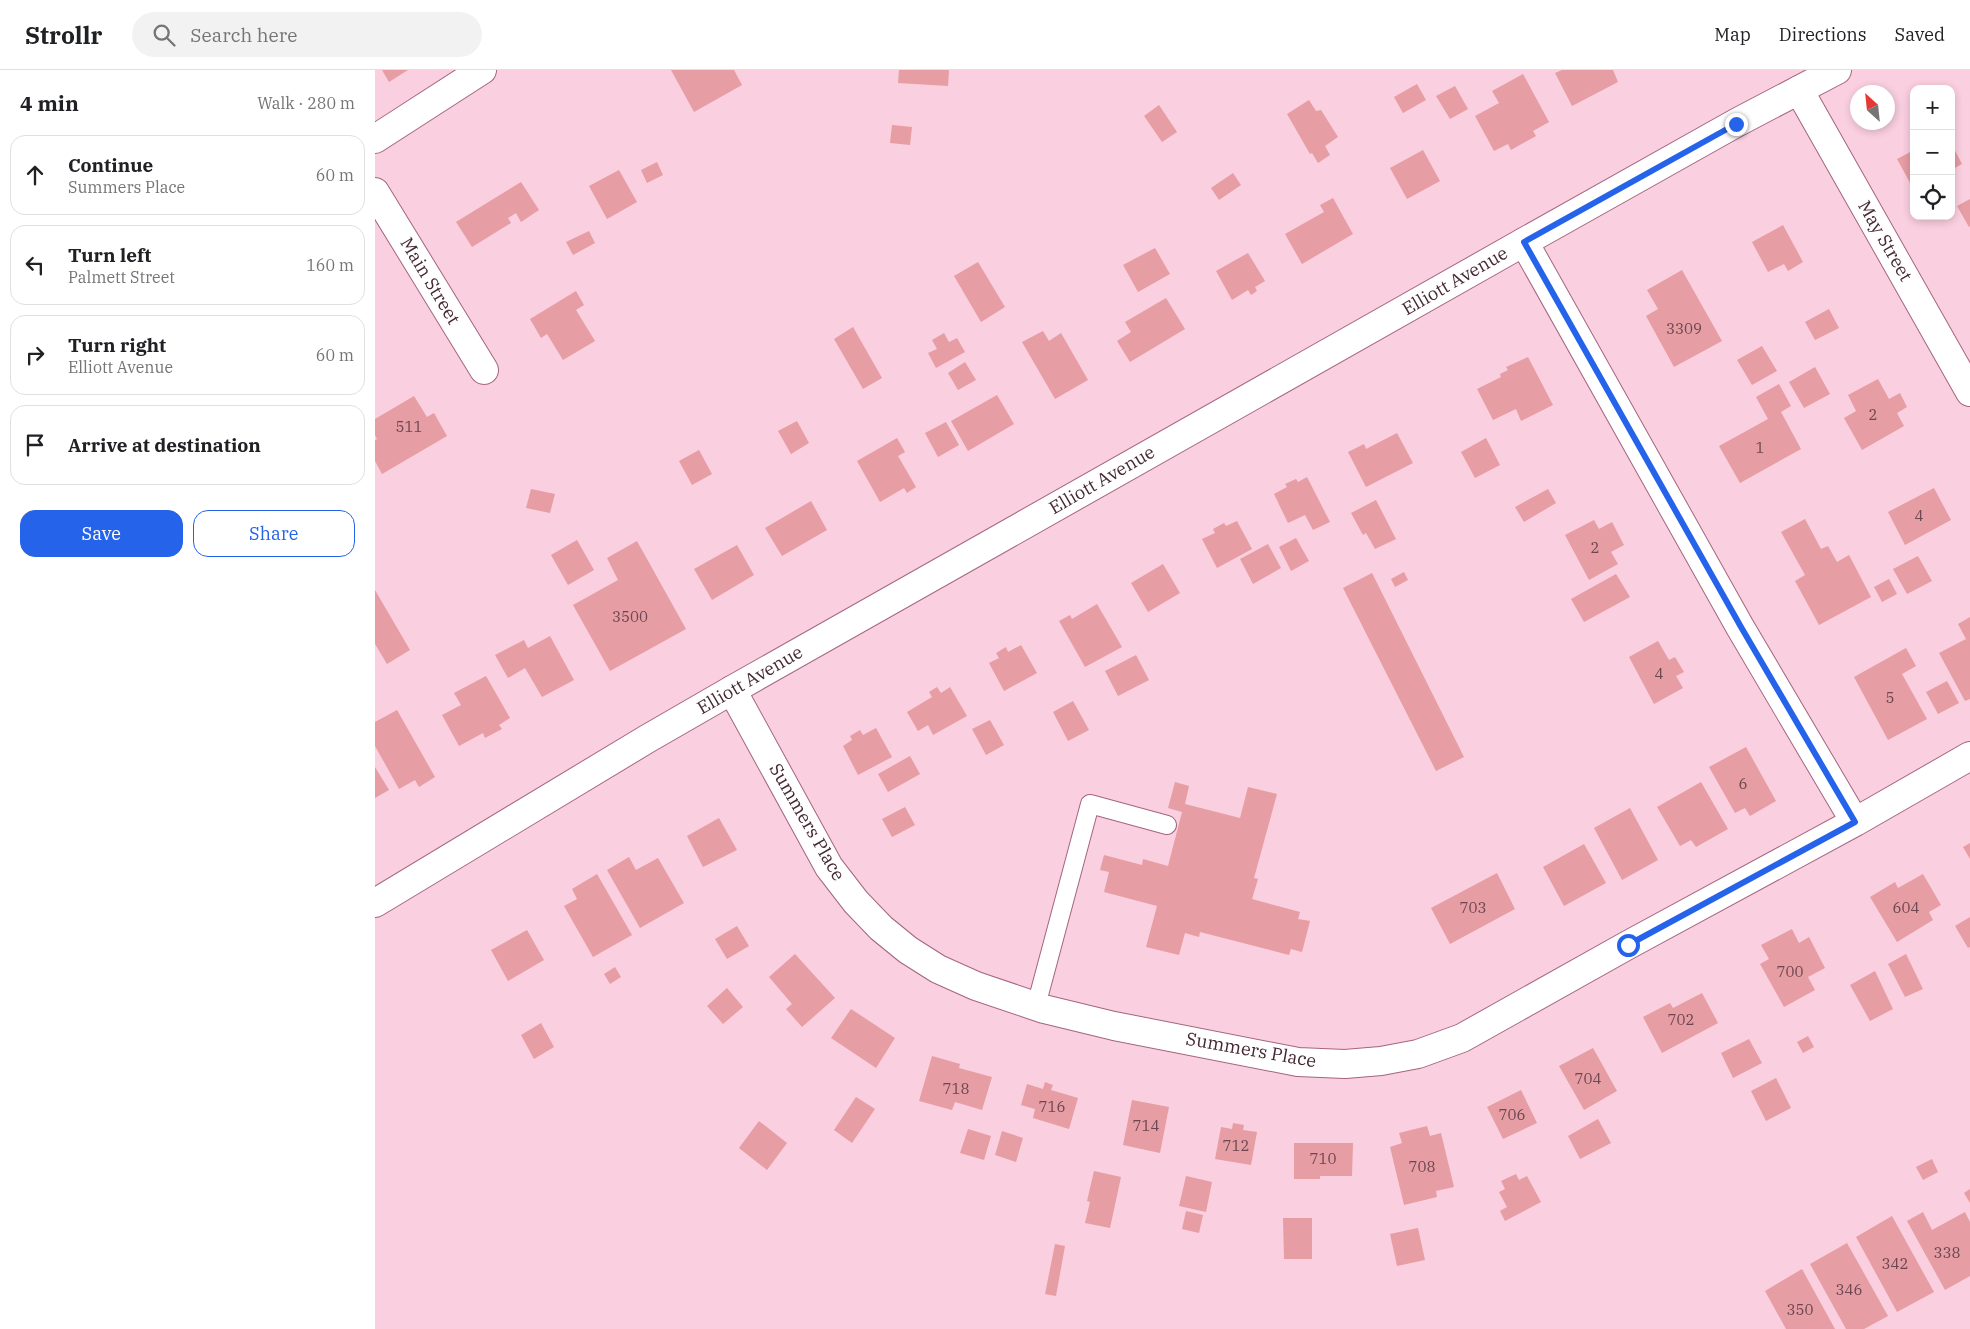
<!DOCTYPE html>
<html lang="en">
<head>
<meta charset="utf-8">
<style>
  body { margin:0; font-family:"IBM Plex Serif",serif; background:#f2f2f2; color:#202124 }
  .controls { position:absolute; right:15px; top:15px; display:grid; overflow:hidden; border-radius:10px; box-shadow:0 2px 8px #0003 }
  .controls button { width:45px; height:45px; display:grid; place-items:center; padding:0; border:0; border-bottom:1px solid #e0e0e0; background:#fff; color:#202124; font:25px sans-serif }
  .compass { position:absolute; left:1475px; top:15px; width:45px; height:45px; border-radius:50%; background:#fff; box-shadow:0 2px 8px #0003; rotate:333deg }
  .stop { position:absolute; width:15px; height:15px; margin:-11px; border:4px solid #2563eb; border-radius:50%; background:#fff }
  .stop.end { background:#2563eb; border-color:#fff; box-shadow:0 1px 5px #0008 }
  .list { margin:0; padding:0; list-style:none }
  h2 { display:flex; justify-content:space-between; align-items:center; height:65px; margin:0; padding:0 20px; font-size:21px }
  h2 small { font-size:16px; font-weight:400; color:#757577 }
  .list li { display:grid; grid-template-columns:32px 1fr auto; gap:15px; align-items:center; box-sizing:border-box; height:80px; margin:0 10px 10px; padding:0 10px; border:1px solid #e0e0e0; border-radius:15px }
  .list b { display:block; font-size:19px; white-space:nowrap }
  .list p { margin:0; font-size:16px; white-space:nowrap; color:#757577 }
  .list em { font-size:16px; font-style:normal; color:#757577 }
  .actions { display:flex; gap:10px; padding:15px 20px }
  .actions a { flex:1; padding:11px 0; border:1px solid #2563eb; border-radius:15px; text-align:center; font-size:18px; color:#2563eb }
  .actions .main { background:#2563eb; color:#fff }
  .icon { flex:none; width:28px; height:28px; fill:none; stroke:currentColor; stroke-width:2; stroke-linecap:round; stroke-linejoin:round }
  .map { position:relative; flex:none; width:1595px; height:1259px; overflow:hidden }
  header { display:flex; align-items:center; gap:30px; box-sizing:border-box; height:70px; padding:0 25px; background:#fff; border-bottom:1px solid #e0e0e0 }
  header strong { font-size:24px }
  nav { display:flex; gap:28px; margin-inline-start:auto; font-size:18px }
  .search { width:350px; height:45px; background:#f2f2f2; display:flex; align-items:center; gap:12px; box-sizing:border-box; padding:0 18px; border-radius:28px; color:#757577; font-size:19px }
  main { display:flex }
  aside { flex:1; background:#fff }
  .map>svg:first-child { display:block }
  .building { fill:#e69da3 }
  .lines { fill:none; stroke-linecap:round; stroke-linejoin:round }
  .service-casing { stroke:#a4657f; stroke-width:20 }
  .minor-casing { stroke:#a4657f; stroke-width:30 }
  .tertiary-casing { stroke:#a4657f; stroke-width:30 }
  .service { stroke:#fff; stroke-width:18 }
  .minor { stroke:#fff; stroke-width:28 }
  .tertiary { stroke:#fff; stroke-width:28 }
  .route { stroke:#2563eb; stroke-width:6 }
  .labels { text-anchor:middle; stroke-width:4; stroke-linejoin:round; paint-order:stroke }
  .number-label { font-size:15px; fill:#6c4650 }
  .street-label { font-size:18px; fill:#442934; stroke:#fefefe }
</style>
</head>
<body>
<header>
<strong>Strollr</strong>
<div class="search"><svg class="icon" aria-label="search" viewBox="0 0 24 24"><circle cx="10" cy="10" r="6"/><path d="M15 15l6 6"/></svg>Search here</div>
<nav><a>Map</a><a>Directions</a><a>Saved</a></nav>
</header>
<main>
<aside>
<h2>4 min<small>Walk · 280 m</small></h2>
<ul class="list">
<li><svg class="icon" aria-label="ahead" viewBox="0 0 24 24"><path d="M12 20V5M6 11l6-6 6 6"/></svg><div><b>Continue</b><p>Summers Place</p></div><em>60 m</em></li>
<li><svg class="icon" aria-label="left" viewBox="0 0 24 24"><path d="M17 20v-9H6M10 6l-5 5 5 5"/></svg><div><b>Turn left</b><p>Palmett Street</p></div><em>160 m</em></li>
<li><svg class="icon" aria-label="right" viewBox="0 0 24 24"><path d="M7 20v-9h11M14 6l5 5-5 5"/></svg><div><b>Turn right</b><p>Elliott Avenue</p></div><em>60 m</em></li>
<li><svg class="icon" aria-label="arrive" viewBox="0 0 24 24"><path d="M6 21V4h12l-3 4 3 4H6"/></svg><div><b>Arrive at destination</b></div></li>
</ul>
<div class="actions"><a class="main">Save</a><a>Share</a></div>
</aside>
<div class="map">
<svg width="1595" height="1259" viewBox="0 0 1595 1259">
  <rect width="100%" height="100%" fill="#facfdf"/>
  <path class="building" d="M7,0H33L14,12Z
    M296,0H359L367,15L319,42Z
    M524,0H574L573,16L523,13Z
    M1187,0H1238L1243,12L1197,36L1180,3Z
    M1148,4L1174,52L1158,61L1161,66L1136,80L1133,74L1119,81L1100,46L1124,33L1117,21Z
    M1042,14L1051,30L1028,43L1019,27Z
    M1080,16L1093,39L1075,49L1061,26Z
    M934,30L941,41L946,40L963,67L950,76L955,85L943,93L937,83L935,84L912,44Z
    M784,35L802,62L787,72L769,46Z
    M517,55L537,57L535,75L515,73Z
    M1576,73L1587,94L1576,100Z
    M1048,80L1065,111L1032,129L1015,98Z
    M1539,80V120L1522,89Z
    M282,92L288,105L272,113L266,100Z
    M244,100L262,132L232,149L214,116Z
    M858,103L866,115L844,130L836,118Z
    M146,112L164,140L146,152L141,143L133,148L136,153L97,177L81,152Z
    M958,128L978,164L927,194L910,164L949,142L945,135Z
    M1595,129V156L1594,157L1582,136Z
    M1408,155L1428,192L1413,201L1409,194L1393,202L1377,172Z
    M214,161L220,173L198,185L191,172Z
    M780,178L795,204L763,222L748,195Z
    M873,183L890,211L880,217L882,221L876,225L873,220L857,230L841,201Z
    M603,192L630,237L606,252L579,206Z
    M1307,200L1347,271L1299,297L1271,246L1283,239L1272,220Z
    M201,221L209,235L201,240L220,271L188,290L172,264L166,268L155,249Z
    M791,228L810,259L755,292L742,271L756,262L750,252Z
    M1454,239L1464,258L1440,270L1430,252Z
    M478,257L507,308L488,319L459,269Z
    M668,261L674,271L686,263L713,310L680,329L647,272Z
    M569,263L574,272L582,268L590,282L561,298L553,283L562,279L557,270Z
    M1387,276L1402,301L1377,315L1362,290Z
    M1153,287L1178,335L1146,351L1141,339L1118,350L1102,319L1126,307L1125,304L1133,300L1131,297Z
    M590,292L601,310L583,320L573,303Z
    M1440,297L1455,324L1429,338L1414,312Z
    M1503,309L1514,329L1525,323L1532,337L1522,343L1529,356L1487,380L1469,348L1481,341L1473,325Z
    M1404,314L1416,336L1406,342L1426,379L1365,413L1344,376L1393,349L1381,327Z
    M622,325L639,354L593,381L576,351Z
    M39,326L52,347L59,343L72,366L7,404L0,391V370L2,369L0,365V349Z
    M422,351L434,373L416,384L403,361Z
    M571,352L584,375L563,387L550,363Z
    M1022,363L1038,393L991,417L973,382L989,374L991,379Z
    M522,368L530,382L523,386L541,417L532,423L529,418L505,432L482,391Z
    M1111,368L1125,395L1100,408L1086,382Z
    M324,380L337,404L317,415L304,391Z
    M932,407L955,452L938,460L930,445L913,453L899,424L912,417L910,414L921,409L923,412Z
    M1559,418L1576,450L1530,475L1513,442Z
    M156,419L180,424L175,443L151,438Z
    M1173,419L1181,433L1149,452L1140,437Z
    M1001,430L1021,469L1000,479L991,463L988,465L976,443Z
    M436,431L452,460L407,486L390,458Z
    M1430,449L1446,479L1453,476L1462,492L1474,485L1496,527L1444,555L1420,511L1430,505L1406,462Z
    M1219,450L1224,459L1237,452L1249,475L1236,482L1243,494L1214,510L1190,465Z
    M862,451L877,479L842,498L827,469L840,463L838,459L849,453L851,456Z
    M921,468L934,491L916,501L904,477Z
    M202,470L219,500L193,515L176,485Z
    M262,471L311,559L235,601L198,535L243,510L232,488Z
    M893,474L906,498L878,514L865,489Z
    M362,475L379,505L337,530L319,499Z
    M1543,486L1557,511L1532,524L1518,499Z
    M788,494L805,523L773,542L756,513Z
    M1029,502L1033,510L1020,517L1016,509Z
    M997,503L1089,687L1061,701L968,518Z
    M1241,504L1255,527L1209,552L1196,529Z
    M1514,509L1522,524L1507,532L1499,517Z
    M0,520L35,580L12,594L0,574Z
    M722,534L747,577L710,597L684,551L695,545L697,549Z
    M1595,547V629L1590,631L1564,583L1591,569L1583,554Z
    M175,566L199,610L167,627L150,598L133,608L120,585L149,570L153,578Z
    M1283,571L1294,590L1300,587L1309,602L1301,606L1308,618L1279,634L1254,587Z
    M646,575L662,603L629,621L614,593L624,588L621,583L631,577L633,582Z
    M1531,578L1541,596L1527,604L1552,649L1513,670L1479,607Z
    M761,585L774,610L743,626L730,601Z
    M111,606L135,648L124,655L127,659L110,668L108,663L84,676L67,645L86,635L79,623Z
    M1572,611L1584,633L1563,644L1551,622Z
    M562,617L566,623L575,617L592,646L558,665L553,655L543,661L532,642L557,627L554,622Z
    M698,631L714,660L693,671L678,642Z
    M22,640L60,707L44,717L40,710L24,719L0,676V652Z
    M615,650L629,675L611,685L597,659Z
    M501,658L517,687L483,705L468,676L477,670L475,666L485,660L488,665Z
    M1371,677L1401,731L1375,746L1370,738L1360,743L1334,697Z
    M535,686L545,704L513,722L503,704Z
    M0,697L14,720L0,728Z
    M800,712L814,716L810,734L865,748L873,717L902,724L879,808L883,809L877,829L925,842L923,849L935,851L927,882L916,879L914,885L825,862L824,867L810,863L804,885L771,877L782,836L729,822L734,802L725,800L729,785L767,795L768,789L793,796L807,742L793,738Z
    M1326,712L1353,759L1321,777L1316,770L1305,776L1282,737Z
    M530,737L540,755L517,767L507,749Z
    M1255,738L1283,790L1247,810L1219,758Z
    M344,748L362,780L328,797L312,766Z
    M1595,773V789L1588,777Z
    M1209,774L1231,813L1189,836L1168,797Z
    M254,787L261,800L283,788L309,833L265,858L232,800Z
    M1122,803L1140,839L1075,874L1056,838Z
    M222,804L257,865L218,887L189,836L202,829L197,819Z
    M1548,804L1566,835L1554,842L1558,850L1522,872L1495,827L1520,812L1523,818Z
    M1595,847V877L1593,878L1580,856Z
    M362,856L374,876L352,889L340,869Z
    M1417,859L1424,873L1434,867L1450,898L1433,907L1440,920L1409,937L1385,894L1394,889L1386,875Z
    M152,860L169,890L133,911L116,880Z
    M420,884L460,928L427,957L411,939L417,934L394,907Z
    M1531,884L1548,919L1530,927L1513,894Z
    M240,897L246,907L235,914L229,904Z
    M1500,901L1518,939L1495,951L1475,915Z
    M352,918L368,937L348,954L332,936Z
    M1327,923L1343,953L1287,983L1268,947L1295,933L1298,938Z
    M476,939L520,968L501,998L456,968Z
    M166,953L179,977L159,989L146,965Z
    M1433,966L1439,977L1428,983L1422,972Z
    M1374,969L1387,993L1358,1008L1346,983Z
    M1218,978L1242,1021L1209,1040L1184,996Z
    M557,986L585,994L584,998L617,1007L607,1040L580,1032L577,1040L544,1031Z
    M1401,1008L1416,1038L1391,1051L1376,1021Z
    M670,1012L678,1015L676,1020L703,1028L694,1059L658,1048L660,1039L646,1035L652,1014L668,1019Z
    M1146,1020L1162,1053L1128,1069L1112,1037Z
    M481,1027L500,1039L477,1073L459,1060Z
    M757,1030L794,1037L785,1083L748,1075Z
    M1223,1049L1236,1073L1205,1089L1193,1066Z
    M384,1051L412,1073L392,1100L364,1078Z
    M858,1053L869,1055L868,1060L882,1062L876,1095L840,1089L846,1057L857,1059Z
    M1052,1056L1055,1066L1066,1063L1079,1117L1061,1121L1062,1127L1029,1135L1015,1077L1027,1073L1024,1063Z
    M593,1059L616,1066L609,1090L585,1083Z
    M627,1061L648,1068L641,1092L620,1085Z
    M919,1073H978L977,1106H945V1109H919Z
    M1557,1089L1563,1102L1548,1110L1541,1097Z
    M719,1101L746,1107L735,1158L710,1153L715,1132L712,1131Z
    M1141,1104L1144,1110L1152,1106L1166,1132L1130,1151L1125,1141L1132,1137L1124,1122L1130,1119L1126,1111Z
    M811,1106L837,1112L831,1142L804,1136Z
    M1595,1119V1133L1589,1123Z
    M811,1141L828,1145L824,1163L807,1159Z
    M1548,1142L1557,1160L1590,1142L1595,1152V1206L1570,1220L1532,1151Z
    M1517,1146L1559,1222L1522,1242L1481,1167Z
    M908,1148H937V1189H909Z
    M1043,1158L1050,1190L1022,1196L1015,1164Z
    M1472,1173L1513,1246L1489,1259H1471L1435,1194Z
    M680,1174L690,1176L681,1226L670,1224Z
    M1427,1199L1460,1259H1411L1390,1221Z"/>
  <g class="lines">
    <defs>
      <path id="service" d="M661,936L715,734L792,755"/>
      <path id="minor" d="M1424,20L1595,322
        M0,69L107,0
        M0,122L109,300
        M1149,172L1365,557L1480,752
        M357,620L454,797L481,832L506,858L533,880L563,899L601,916L669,939L739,956L923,992L970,994L1006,991L1043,984L1087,968L1253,875L1480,752L1595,686"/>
      <path id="tertiary" d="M0,833L272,669L357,620L1149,172L1361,53L1462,0"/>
    </defs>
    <use href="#service" class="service-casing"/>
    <use href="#minor" class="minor-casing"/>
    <use href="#tertiary" class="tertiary-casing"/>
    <use href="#service" class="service"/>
    <use href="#minor" class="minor"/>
    <use href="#tertiary" class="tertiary"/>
  </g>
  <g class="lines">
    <path class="route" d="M1253,875L1480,752L1366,557L1149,172L1361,54"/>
  </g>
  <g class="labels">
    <g class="number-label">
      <text x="1309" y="264">3309</text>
      <text x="1498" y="350">2</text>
      <text x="34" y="362">511</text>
      <text x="1385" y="383">1</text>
      <text x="1544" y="451">4</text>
      <text x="1220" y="483">2</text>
      <text x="255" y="552">3500</text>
      <text x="1284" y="609">4</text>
      <text x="1515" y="633">5</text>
      <text x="1368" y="719">6</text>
      <text x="1098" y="843">703</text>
      <text x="1531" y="843">604</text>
      <text x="1415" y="907">700</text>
      <text x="1306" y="955">702</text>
      <text x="1213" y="1014">704</text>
      <text x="581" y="1024">718</text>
      <text x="677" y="1042">716</text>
      <text x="1137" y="1050">706</text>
      <text x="771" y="1061">714</text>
      <text x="861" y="1081">712</text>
      <text x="948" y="1094">710</text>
      <text x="1047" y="1102">708</text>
      <text x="1572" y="1188">338</text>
      <text x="1520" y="1199">342</text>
      <text x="1474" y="1225">346</text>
      <text x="1425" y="1245">350</text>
    </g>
    <g class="street-label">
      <text transform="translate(1510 171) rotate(60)" y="6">May Street</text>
      <text transform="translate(55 211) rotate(59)" y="6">Main Street</text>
      <text transform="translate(1080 211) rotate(-30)" y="6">Elliott Avenue</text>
      <text transform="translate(727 410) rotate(-30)" y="6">Elliott Avenue</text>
      <text transform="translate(375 610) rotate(-30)" y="6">Elliott Avenue</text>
      <text transform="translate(432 752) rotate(60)" y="6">Summers Place</text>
      <text transform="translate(876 980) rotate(10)" y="6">Summers Place</text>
    </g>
  </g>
</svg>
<div class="controls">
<button>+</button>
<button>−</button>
<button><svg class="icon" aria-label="locate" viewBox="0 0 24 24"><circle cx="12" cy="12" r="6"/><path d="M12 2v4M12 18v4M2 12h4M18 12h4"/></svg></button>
</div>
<svg class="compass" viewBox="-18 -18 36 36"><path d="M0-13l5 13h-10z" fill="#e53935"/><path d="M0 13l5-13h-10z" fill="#757577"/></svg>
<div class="stop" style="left:1253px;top:875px"></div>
<div class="stop end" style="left:1361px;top:54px"></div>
</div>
</main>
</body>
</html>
